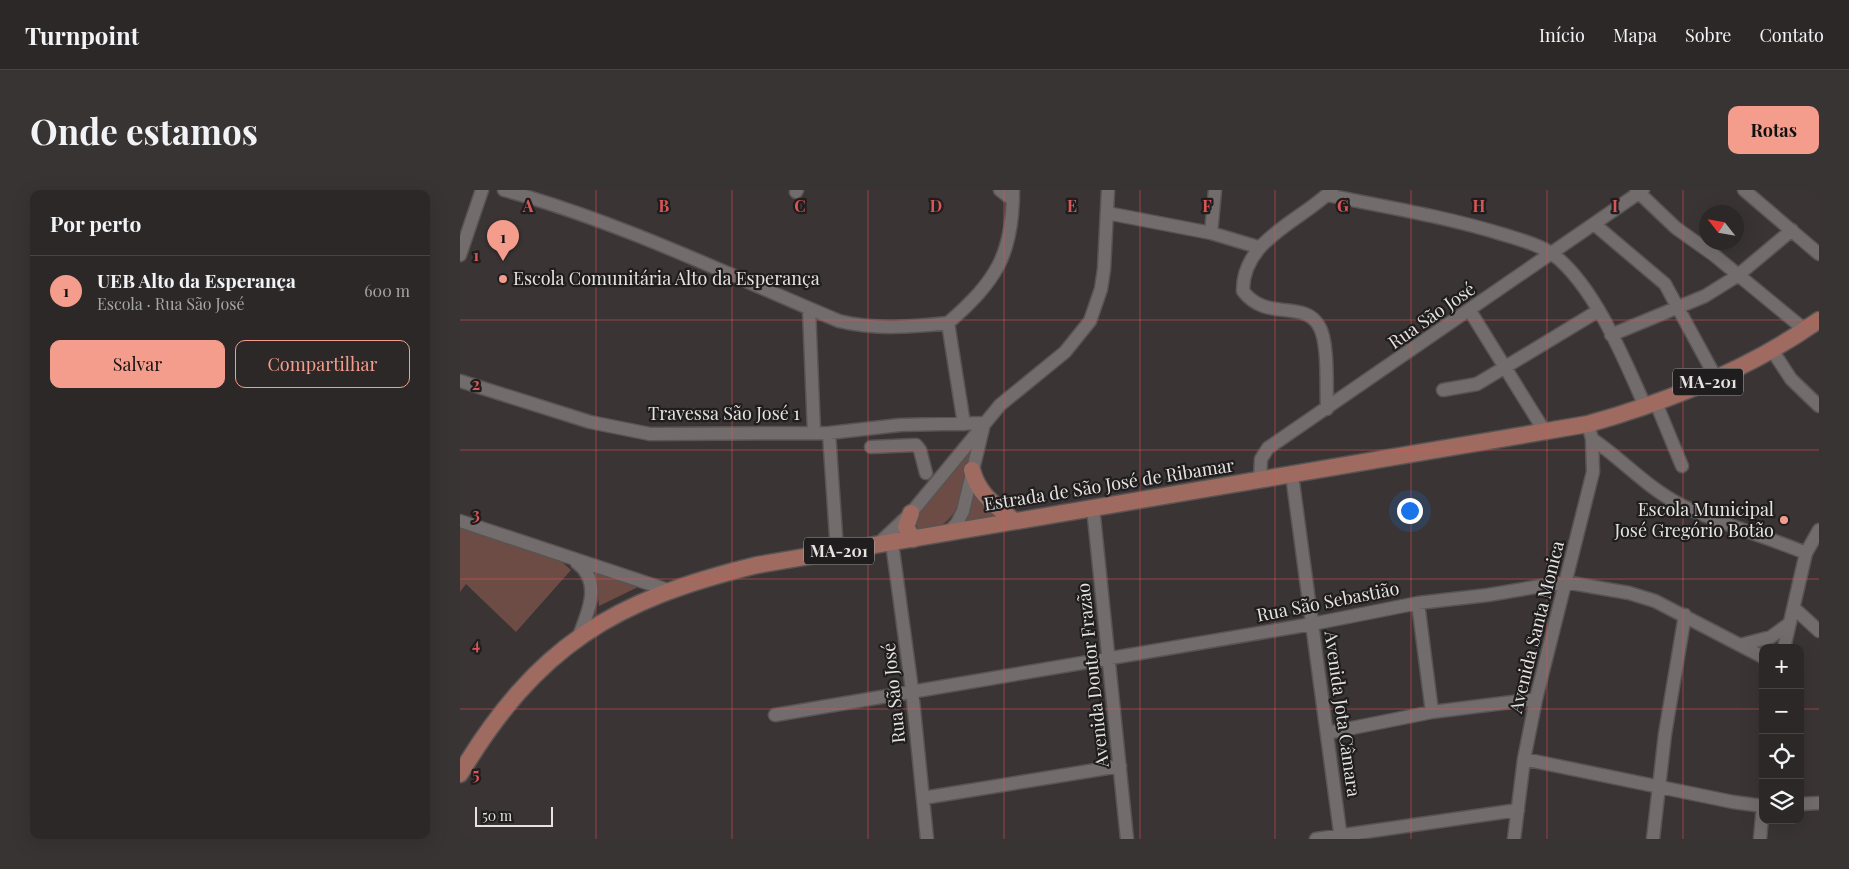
<!DOCTYPE html>
<html lang="pt">
<head>
<meta charset="utf-8">
<style>
  body { margin:0; font-family:"Playfair Display",serif; background:#383433; color:#f1f3f6 }
  .controls { position:absolute; right:15px; bottom:15px; display:grid; overflow:hidden; border-radius:10px; box-shadow:0 5px 20px #0002 }
  .controls button { width:45px; height:45px; display:grid; place-items:center; padding:0; border:0; border-bottom:1px solid #484444; background:#2c2827; color:#f1f3f6; font:25px sans-serif }
  .compass { position:absolute; left:1239px; top:15px; width:45px; height:45px; border-radius:50%; background:#2c2827; box-shadow:0 5px 20px #0002; rotate:301deg }
  .scale { position:absolute; left:15px; bottom:12px; width:78px; box-sizing:border-box; padding-left:5px; border:2px solid #e5e2e1; border-top:0; font-size:14px; line-height:18px; white-space:nowrap; color:#e5e2e1; -webkit-text-stroke:4px #1f1d1d; paint-order:stroke }
  .you { position:absolute; left:949px; top:320px; width:18px; height:18px; margin:-12px; border:4px solid #fff; border-radius:50%; background:#1a73e8; box-shadow:0 0 0 8px #1a73e833 }
  .badge { display:grid; place-items:center; width:32px; height:32px; border-radius:50%; background:#f49d8c; color:#111; font-size:16px; font-weight:700 }
  .pin { position:absolute; translate:-50% -41px; filter:drop-shadow(0 1px 2px #0008) }
  .pin::after { content:''; position:absolute; top:26px; width:18px; height:15px; background:inherit; clip-path:polygon(0 0,100% 0,50% 100%) }
  .list { margin:0; padding:0; list-style:none }
  h2 { display:flex; justify-content:space-between; align-items:center; height:65px; margin:0; padding:0 20px; font-size:21px }
  h2 small { font-size:16px; font-weight:400; color:#a6a6a7 }
  .list li { display:grid; grid-template-columns:32px 1fr auto; gap:15px; align-items:center; box-sizing:border-box; height:70px; padding:0 20px; border-top:1px solid #484444 }
  .list b { display:block; font-size:19px; white-space:nowrap }
  .list p { margin:0; font-size:16px; white-space:nowrap; color:#a6a6a7 }
  .list em { font-size:16px; font-style:normal; color:#a6a6a7 }
  .actions { display:flex; gap:10px; padding:15px 20px }
  .actions a { flex:1; padding:11px 0; border:1px solid #f49d8c; border-radius:10px; text-align:center; font-size:18px; color:#f49d8c }
  .actions .main { background:#f49d8c; color:#111 }
  .icon { flex:none; width:28px; height:28px; fill:none; stroke:currentColor; stroke-width:2; stroke-linecap:round; stroke-linejoin:round }
  .map { position:relative; flex:none; width:1359px; height:649px; overflow:hidden; border-radius:10px }
  header { display:flex; align-items:center; gap:30px; box-sizing:border-box; height:70px; padding:0 25px; background:#2c2827; border-bottom:1px solid #484444 }
  header strong { font-size:24px }
  nav { display:flex; gap:28px; margin-inline-start:auto; font-size:18px }
  .intro { display:flex; align-items:center; justify-content:space-between; box-sizing:border-box; height:120px; padding:0 30px }
  h1 { margin:0; font-size:35px }
  .button { padding:12px 22px; border-radius:10px; background:#f49d8c; color:#111; font-size:18px; font-weight:700 }
  main { display:flex; gap:30px; padding:0 30px }
  aside { flex:1; background:#2c2827; border-radius:10px; box-shadow:0 5px 20px #0002 }
  .map>svg:first-child { display:block }
  .green { fill:#6d4c45 }
  .lines { fill:none; stroke-linecap:round; stroke-linejoin:round }
  .minor-casing { stroke:#585453; stroke-width:15 }
  .major-casing { stroke:#585453; stroke-width:19 }
  .minor { stroke:#726d6c; stroke-width:12 }
  .major { stroke:#9f6a60; stroke-width:16 }
  .grid { fill:none; stroke:#da5656; stroke-width:1; stroke-opacity:0.55 }
  .poi-dot { fill:#f49d8c; stroke:#1f1d1d; stroke-width:2 }
  .labels { text-anchor:middle; stroke-width:4.5; stroke-linejoin:round; paint-order:stroke }
  .shield { fill:#1f1d1d; stroke:#aaa7a6; stroke-width:1 }
  .shield-label { font-size:16px; font-weight:bold; fill:#e5e2e1 }
  .poi-label { font-size:18px; fill:#e5e2e1; stroke:#1f1d1d; text-anchor:start }
  .street-label { font-size:18px; fill:#e5e2e1; stroke:#1f1d1d }
  .grid-label { font-size:16px; text-anchor:middle; font-weight:bold; fill:#da5656; stroke:#1f1d1d; stroke-width:4.5; stroke-linejoin:round; paint-order:stroke }
</style>
</head>
<body>
<header>
<strong>Turnpoint</strong>
<nav><a>Início</a><a>Mapa</a><a>Sobre</a><a>Contato</a></nav>
</header>
<div class="intro"><h1>Onde estamos</h1><a class="button">Rotas</a></div>
<main>
<aside>
<h2>Por perto<small></small></h2>
<ul class="list">
<li><span class="badge">1</span><div><b>UEB Alto da Esperança</b><p>Escola · Rua São José</p></div><em>600 m</em></li>
</ul>
<div class="actions"><a class="main">Salvar</a><a>Compartilhar</a></div>
</aside>
<div class="map">
<svg width="1359" height="649" viewBox="0 0 1359 649">
  <rect width="100%" height="100%" fill="#3a3534"/>
  <path class="green" d="M512,260C504,291 503,344 458,339L454,329L458,321Z
    M513,298L539,325L506,331Z
    M0,338L102,372L111,380L56,442L6,394L0,402Z
    M124,375L177,395L176,398L139,416L136,389Z"/>
  <g class="lines">
    <defs>
      <path id="minor" d="M44,0C160,32 269,85 379,131C415,140 452,137 488,133
        M540,0L553,10
        M755,0L751,43L798,57
        M1176,0L1216,38L1254,65L1345,140
        M1284,0L1359,64
        M336,2L337,0
        M867,5C927,17 987,27 1045,45C1061,50 1080,55 1094,65C1135,97 1164,169 1185,216
        M647,23L751,43
        M1134,34L1205,94L1256,188
        M0,65L22,0
        M349,119L354,242
        M1010,121L1085,242
        M488,133C536,91 553,65 553,0
        M488,133L504,234
        M1151,145L1245,106L1277,86L1332,40
        M1312,160L1331,189L1359,216
        M0,191L130,232L190,244L369,243L440,235L524,233
        M983,200L1017,194L1138,121
        M1196,213L1222,276
        M867,219C866,199 869,152 859,136C844,109 806,132 783,101C782,50 841,31 872,0
        M369,243L377,361
        M1132,249C1162,269 1187,298 1221,315C1260,334 1305,346 1346,363
        M411,257L456,255L460,260L466,283
        M832,285L881,649
        M800,290L801,269L808,258L1183,0
        M633,317L667,649
        M0,331L208,400
        M488,343L497,333L503,321L523,238
        M432,353L452,500L467,649
        M418,354L451,323L540,215L605,162L630,131L641,99L644,79L648,0
        M116,372C143,391 128,423 118,448
        M958,413L972,522
        M1335,419L1359,441
        M1280,455L1311,447L1330,433
        M1324,458L1346,363L1359,340
        M315,525L852,434L958,413L1028,405L1105,392L1169,403L1195,411L1303,467
        M867,543L972,522L1076,509
        M1064,569L1273,612L1303,616
        M463,608L660,576
        M1340,614L1359,613
        M856,649L1058,620
        M1054,649L1064,569L1076,509L1133,282L1132,249L1128,234
        M1193,649L1205,544L1225,425
        M1300,649L1303,616"/>
      <path id="major" d="M512,280C519,305 534,314 553,330
        M451,323L446,337L453,349
        M0,584C77,456 153,410 297,375L1128,234C1209,211 1290,179 1359,130"/>
    </defs>
    <use href="#minor" class="minor-casing"/>
    <use href="#major" class="major-casing"/>
    <use href="#minor" class="minor"/>
    <use href="#major" class="major"/>
  </g>
  <path class="grid" d="M136,0V649M272,0V649M408,0V649M544,0V649M680,0V649M815,0V649M951,0V649M1087,0V649M1223,0V649M0,130H1359M0,260H1359M0,389H1359M0,519H1303M1340,519H1359"/>
  <g class="poi-dot">
    <circle cx="43" cy="89" r="5"/>
    <circle cx="1324" cy="330" r="5"/>
  </g>
  <g class="labels">
    <g class="shield">
      <rect x="1213" y="178.5" width="70" height="27" rx="4"/>
      <rect x="344" y="347.5" width="70" height="27" rx="4"/>
    </g>
    <g class="shield-label">
      <text x="1248" y="198">MA-201</text>
      <text x="379" y="367">MA-201</text>
    </g>
    <g class="poi-label">
      <text x="53" y="95">Escola Comunitária Alto da Esperança</text>
      <text x="1314" y="326" text-anchor="end">Escola Municipal<tspan x="1314" dy="21">José Gregório Botão</tspan></text>
    </g>
    <g class="street-label">
      <text transform="translate(972 126) rotate(-35)" y="6">Rua São José</text>
      <text x="264" y="230">Travessa São José 1</text>
      <text transform="translate(649 295) rotate(-9)" y="6">Estrada de São José de Ribamar</text>
      <text transform="translate(868 412) rotate(-11)" y="6">Rua São Sebastião</text>
      <text transform="translate(1077 437) rotate(-76)" y="6">Avenida Santa Monica</text>
      <text transform="translate(633 485) rotate(-96)" y="6">Avenida Doutor Frazão</text>
      <text transform="translate(434 503) rotate(-96)" y="6">Rua São José</text>
      <text transform="translate(882 524) rotate(82)" y="6">Avenida Jota Câmara</text>
    </g>
  </g>
  <g class="grid-label">
    <text x="68" y="22">A</text>
    <text x="204" y="22">B</text>
    <text x="340" y="22">C</text>
    <text x="476" y="22">D</text>
    <text x="612" y="22">E</text>
    <text x="747" y="22">F</text>
    <text x="883" y="22">G</text>
    <text x="1019" y="22">H</text>
    <text x="1155" y="22">I</text>
    <text x="16" y="71">1</text>
    <text x="16" y="200">2</text>
    <text x="16" y="330">3</text>
    <text x="16" y="460">4</text>
    <text x="16" y="590">5</text>
  </g>
</svg>
<div class="controls">
<button>+</button>
<button>−</button>
<button><svg class="icon" aria-label="locate" viewBox="0 0 24 24"><circle cx="12" cy="12" r="6"/><path d="M12 2v4M12 18v4M2 12h4M18 12h4"/></svg></button>
<button><svg class="icon" aria-label="layers" viewBox="0 0 24 24"><path d="M12 4l9 5-9 5-9-5zM3 14l9 5 9-5"/></svg></button>
</div>
<svg class="compass" viewBox="-18 -18 36 36"><path d="M0-13l5 13h-10z" fill="#e53935"/><path d="M0 13l5-13h-10z" fill="#a6a6a7"/></svg>
<div class="scale">50 m</div>
<div class="you"></div>
<div class="pin badge" style="left:43px;top:71px">1</div>
</div>
</main>
</body>
</html>
